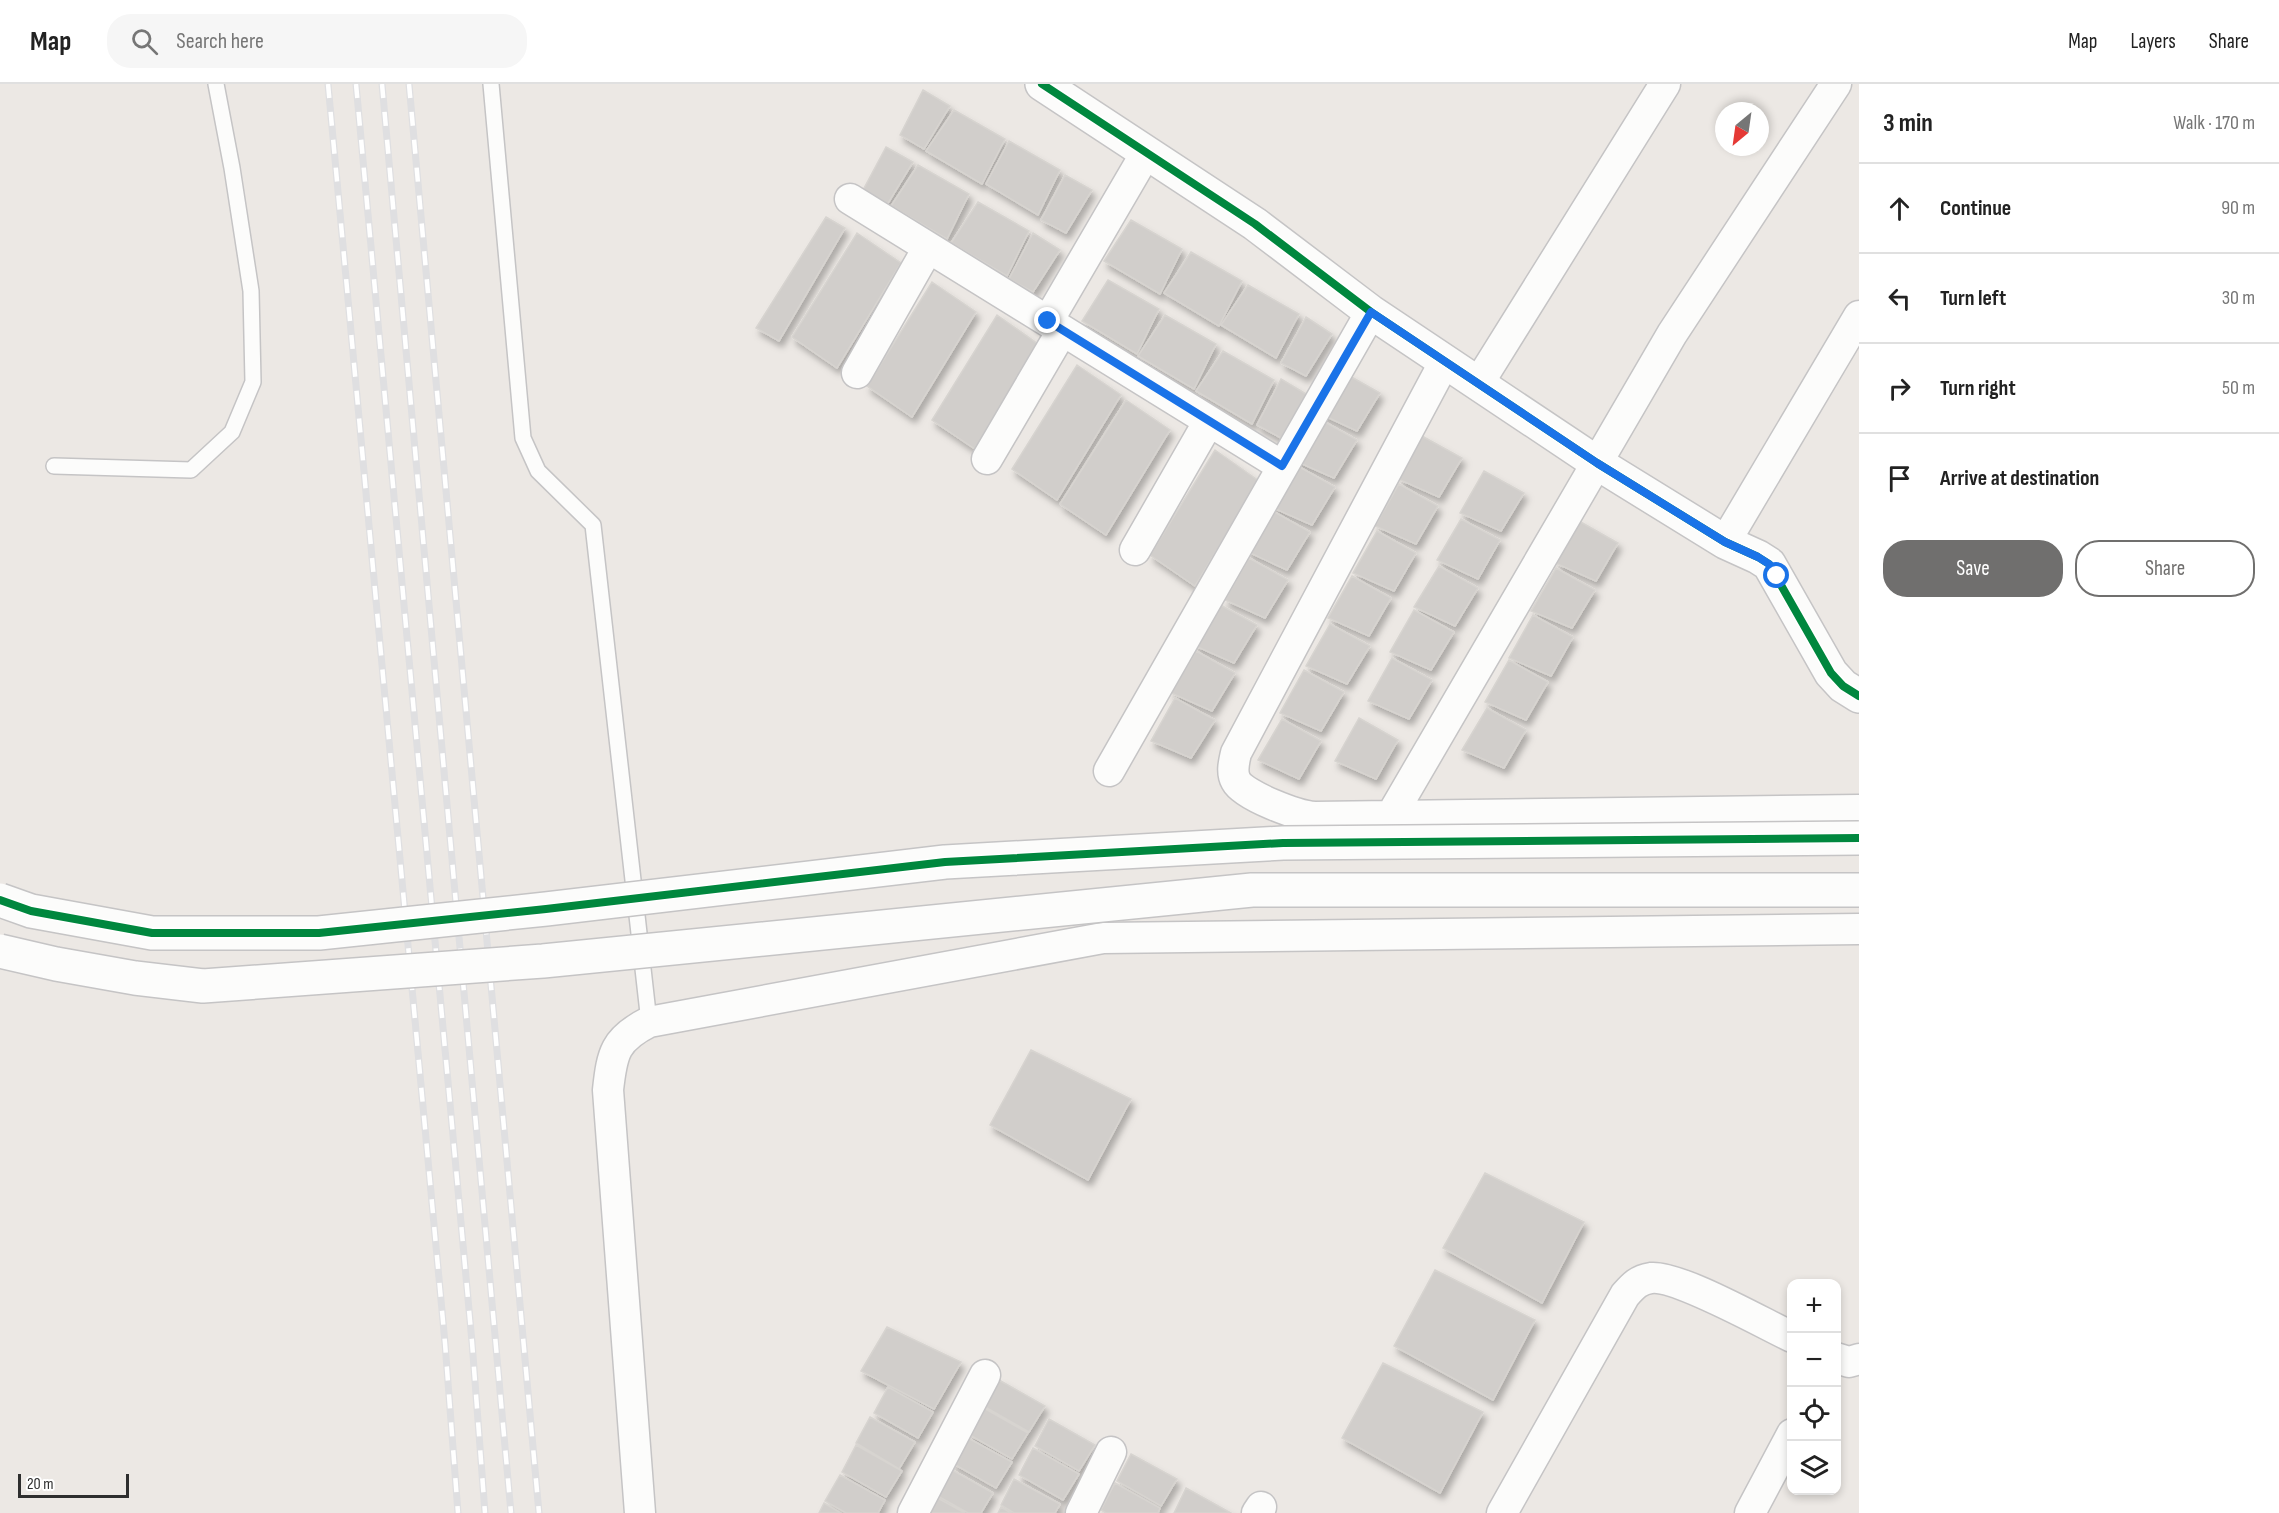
<!DOCTYPE html>
<html lang="en">
<head>
<meta charset="utf-8">
<style>
  body { margin:0; font-family:"Sofia Sans Condensed",sans-serif; background:#f6f6f6; color:#222 }
  .controls { position:absolute; right:18px; bottom:18px; display:grid; overflow:hidden; border-radius:12px; box-shadow:0 3px 9px #0003 }
  .controls button { width:54px; height:54px; display:grid; place-items:center; padding:0; border:0; border-bottom:2px solid #e0e0e0; background:#fff; color:#222; font:30px sans-serif }
  .compass { position:absolute; left:1715px; top:18px; width:54px; height:54px; border-radius:50%; background:#fff; box-shadow:0 3px 9px #0003; rotate:209deg }
  .scale { position:absolute; left:18px; bottom:15px; width:111px; box-sizing:border-box; padding-left:6px; border:3px solid #2e2e2e; border-top:0; font-size:16px; line-height:21px; white-space:nowrap; color:#2e2e2e; -webkit-text-stroke:4px #fff; paint-order:stroke }
  .stop { position:absolute; width:18px; height:18px; margin:-14px; border:4px solid #1a73e8; border-radius:50%; background:#fff }
  .stop.end { background:#1a73e8; border-color:#fff; box-shadow:0 2px 6px #0008 }
  .list { margin:0; padding:0; list-style:none }
  h2 { display:flex; justify-content:space-between; align-items:center; height:78px; margin:0; padding:0 24px; font-size:26px }
  h2 small { font-size:20px; font-weight:400; color:#767676 }
  .list li { display:grid; grid-template-columns:39px 1fr auto; gap:18px; align-items:center; box-sizing:border-box; height:90px; padding:0 24px; border-top:2px solid #e0e0e0 }
  .list b { display:block; font-size:22px; white-space:nowrap }
  .list em { font-size:20px; font-style:normal; color:#767676 }
  .actions { display:flex; gap:12px; padding:18px 24px }
  .actions a { flex:1; padding:14px 0; border:2px solid #706f6e; border-radius:24px; text-align:center; font-size:21px; color:#706f6e }
  .actions .main { background:#706f6e; color:#fff }
  .icon { flex:none; width:33px; height:33px; fill:none; stroke:currentColor; stroke-width:2; stroke-linecap:round; stroke-linejoin:round }
  .map { position:relative; flex:none; width:1859px; height:1429px; overflow:hidden }
  header { display:flex; align-items:center; gap:36px; box-sizing:border-box; height:84px; padding:0 30px; background:#fff; border-bottom:2px solid #e0e0e0 }
  header strong { font-size:28px }
  nav { display:flex; gap:33px; margin-inline-start:auto; font-size:21px }
  .search { width:420px; height:54px; background:#f6f6f6; display:flex; align-items:center; gap:15px; box-sizing:border-box; padding:0 21px; border-radius:24px; color:#767676; font-size:22px }
  main { display:flex }
  aside { flex:1; background:#fff }
  .map>svg:first-child { display:block }
  .building { fill:#d1cecb; stroke:#d7d4d0; stroke-width:1.5; filter:url(#shadow) }
  .lines { fill:none; stroke-linecap:round; stroke-linejoin:round }
  .lane-casing { stroke:#c5c4c5; stroke-width:18 }
  .street-casing { stroke:#c5c4c5; stroke-width:33 }
  .secondary-casing { stroke:#c5c4c5; stroke-width:36 }
  .lane { stroke:#fcfcfb; stroke-width:15 }
  .street { stroke:#fcfcfb; stroke-width:30 }
  .secondary { stroke:#fcfcfb; stroke-width:33 }
  .rail-casing { stroke:#dfdfe1; stroke-width:7 }
  .rail { stroke:#fff; stroke-width:4.5; stroke-dasharray:14; stroke-linecap:butt }
  .secondary-bridge-casing { stroke:#c5c4c5; stroke-width:36; stroke-linecap:butt }
  .secondary-bridge { stroke:#fcfcfb; stroke-width:33 }
  .cycleway-casing { stroke:#fff; stroke-width:11 }
  .cycleway { stroke:#00873e; stroke-width:8 }
  .route { stroke:#1a73e8; stroke-width:8 }
</style>
</head>
<body>
<header>
<strong>Map</strong>
<div class="search"><svg class="icon" aria-label="search" viewBox="0 0 24 24"><circle cx="10" cy="10" r="6"/><path d="M15 15l6 6"/></svg>Search here</div>
<nav><a>Map</a><a>Layers</a><a>Share</a></nav>
</header>
<main>
<div class="map">
<svg width="1859" height="1429" viewBox="0 0 1859 1429">
  <defs>
    <filter id="shadow"><feDropShadow dx="3.5" dy="6" stdDeviation="3" flood-color="#0004"/></filter>
  </defs>
  <rect width="100%" height="100%" fill="#ece8e4"/>
  <path class="building" d="M923,6L950,22L924,65L900,51Z
    M954,26L1005,55L982,100L926,67Z
    M1009,57L1060,86L1038,131L986,100Z
    M886,63L913,78L887,121L862,108Z
    M918,81L969,110L947,155L891,122Z
    M1065,91L1092,106L1066,149L1041,136Z
    M978,118L1029,147L1007,192L951,159Z
    M826,133L845,144L779,257L756,244Z
    M1131,136L1182,165L1160,210L1104,177Z
    M857,149L901,179L837,284L792,253Z
    M1033,149L1060,166L1033,208L1009,195Z
    M1191,168L1242,197L1219,242L1164,209Z
    M1108,196L1159,225L1137,270L1082,237Z
    M932,198L976,228L912,333L867,302Z
    M1248,201L1299,230L1276,274L1221,241Z
    M997,231L1041,262L978,367L932,336Z
    M1165,231L1216,260L1194,305L1138,272Z
    M1306,233L1332,250L1306,292L1281,279Z
    M1223,267L1274,296L1252,340L1196,307Z
    M1077,281L1121,311L1057,416L1012,385Z
    M1341,287L1380,309L1357,347L1316,328Z
    M1281,295L1308,311L1281,354L1257,341Z
    M1126,316L1170,346L1106,451L1060,420Z
    M1318,334L1357,356L1334,394L1293,376Z
    M1422,352L1462,374L1439,413L1398,395Z
    M1215,366L1259,397L1195,502L1150,471Z
    M1296,381L1335,403L1312,441L1271,423Z
    M1484,387L1524,409L1501,447L1460,429Z
    M1399,400L1438,422L1416,460L1375,442Z
    M1271,426L1310,448L1287,486L1246,467Z
    M1461,435L1500,456L1478,495L1437,476Z
    M1579,437L1618,459L1596,497L1555,479Z
    M1377,447L1416,469L1394,507L1353,489Z
    M1249,474L1288,496L1265,534L1225,516Z
    M1439,482L1478,504L1455,542L1414,523Z
    M1556,484L1595,506L1572,544L1531,527Z
    M1352,492L1391,514L1369,552L1328,534Z
    M1217,519L1257,541L1234,579L1193,561Z
    M1414,526L1454,548L1431,586L1390,568Z
    M1533,531L1573,553L1551,592L1509,574Z
    M1330,540L1370,562L1347,600L1306,582Z
    M1196,567L1235,589L1212,627L1171,609Z
    M1392,574L1432,596L1409,635L1368,617Z
    M1509,576L1548,598L1526,636L1485,618Z
    M1304,586L1344,608L1321,647L1280,629Z
    M1175,614L1215,636L1191,674L1151,657Z
    M1487,624L1526,646L1504,684L1462,666Z
    M1359,634L1398,656L1376,695L1335,677Z
    M1282,635L1321,657L1299,695L1258,676Z
    M1031,966L1131,1015L1088,1096L990,1041Z
    M1485,1089L1584,1138L1542,1219L1443,1164Z
    M1435,1186L1535,1236L1493,1316L1394,1262Z
    M887,1243L961,1278L934,1325L861,1287Z
    M1383,1279L1483,1328L1440,1409L1342,1354Z
    M999,1296L1045,1322L1029,1348L985,1323Z
    M888,1303L933,1328L918,1354L874,1329Z
    M982,1323L1028,1349L1012,1375L968,1350Z
    M870,1333L915,1358L899,1385L856,1359Z
    M1049,1335L1095,1361L1079,1387L1035,1362Z
    M966,1353L1012,1378L996,1404L952,1379Z
    M856,1361L902,1387L886,1413L842,1388Z
    M1033,1364L1079,1390L1063,1416L1019,1391Z
    M1131,1370L1177,1395L1161,1422L1117,1397Z
    M947,1383L993,1409L981,1429H968L934,1410Z
    M840,1391L885,1416L878,1429H846L825,1417Z
    M1014,1395L1060,1420L1055,1429H1014L1001,1421Z
    M1115,1399L1160,1424L1158,1429H1106L1101,1426Z
    M1186,1404L1231,1429H1174Z
    M934,1412L965,1429H925Z
    M824,1419L841,1429H819Z
    M1001,1423L1011,1429H998Z"/>
  <g class="lines">
    <defs>
      <path id="lane" d="M491,0L523,354L538,387L593,441L649,938
        M54,382L191,386L232,348L253,298L251,207L232,84L216,0"/>
      <path id="street" d="M850,115L1282,382
        M1048,237L1146,69
        M1445,277L1236,669C1234,678 1231,688 1236,697C1244,712 1298,732 1315,733L1859,726
        M857,289L928,164
        M1478,300L1665,0
        M987,375L1062,247
        M1725,458L1859,232
        M1135,466L1209,337
        M1109,687L1371,228
        M1391,732L1672,250L1836,0
        M1836,1274L1849,1278L1859,1275
        M640,1429L608,1006C612,969 615,955 649,938L1103,854L1859,845
        M913,1429L985,1291
        M1081,1429L1111,1368
        M1257,1429L1261,1423
        M1502,1429L1625,1211C1633,1202 1638,1196 1651,1194C1678,1191 1764,1240 1792,1253
        M1750,1429L1792,1350"/>
      <path id="secondary" d="M1042,0L1255,140L1371,228L1597,379L1725,458L1758,473L1769,480L1831,589L1843,602L1859,612"/>
    </defs>
    <use href="#lane" class="lane-casing"/>
    <use href="#street" class="street-casing"/>
    <use href="#secondary" class="secondary-casing"/>
    <use href="#lane" class="lane"/>
    <use href="#street" class="street"/>
    <use href="#secondary" class="secondary"/>
    <defs>
      <path id="rail" d="M328,0L445,1259L458,1429
        M356,0L472,1258L485,1429
        M382,0L511,1429
        M409,0L539,1429"/>
    </defs>
    <use href="#rail" class="rail-casing"/>
    <use href="#rail" class="rail"/>
    <defs>
      <path id="secondary-bridge" d="M0,816L31,827L152,849H319L546,825L945,778L1283,759L1859,754
        M0,867L56,880L135,894L203,902L543,877L1252,806H1859"/>
    </defs>
    <use href="#secondary-bridge" class="secondary-bridge-casing"/>
    <use href="#secondary-bridge" class="secondary-bridge"/>
    <defs>
      <path id="cycleway" d="M1042,0L1255,140L1371,228L1597,379L1725,458L1758,473L1769,480L1831,589L1843,602L1859,612
        M0,816L31,827L152,849H319L546,825L945,778L1283,759L1859,754"/>
    </defs>
    <use href="#cycleway" class="cycleway-casing"/>
    <use href="#cycleway" class="cycleway"/>
  </g>
  <g class="lines">
    <path class="route" d="M1048,237L1282,382L1371,228L1597,379L1725,458L1758,473L1769,480L1777,492"/>
  </g>
</svg>
<div class="controls">
<button>+</button>
<button>−</button>
<button><svg class="icon" aria-label="locate" viewBox="0 0 24 24"><circle cx="12" cy="12" r="6"/><path d="M12 2v4M12 18v4M2 12h4M18 12h4"/></svg></button>
<button><svg class="icon" aria-label="layers" viewBox="0 0 24 24"><path d="M12 4l9 5-9 5-9-5zM3 14l9 5 9-5"/></svg></button>
</div>
<svg class="compass" viewBox="-18 -18 36 36"><path d="M0-13l5 13h-10z" fill="#e53935"/><path d="M0 13l5-13h-10z" fill="#767676"/></svg>
<div class="scale">20 m</div>
<div class="stop" style="left:1777px;top:492px"></div>
<div class="stop end" style="left:1048px;top:237px"></div>
</div>
<aside>
<h2>3 min<small>Walk · 170 m</small></h2>
<ul class="list">
<li><svg class="icon" aria-label="ahead" viewBox="0 0 24 24"><path d="M12 20V5M6 11l6-6 6 6"/></svg><div><b>Continue</b></div><em>90 m</em></li>
<li><svg class="icon" aria-label="left" viewBox="0 0 24 24"><path d="M17 20v-9H6M10 6l-5 5 5 5"/></svg><div><b>Turn left</b></div><em>30 m</em></li>
<li><svg class="icon" aria-label="right" viewBox="0 0 24 24"><path d="M7 20v-9h11M14 6l5 5-5 5"/></svg><div><b>Turn right</b></div><em>50 m</em></li>
<li><svg class="icon" aria-label="arrive" viewBox="0 0 24 24"><path d="M6 21V4h12l-3 4 3 4H6"/></svg><div><b>Arrive at destination</b></div></li>
</ul>
<div class="actions"><a class="main">Save</a><a>Share</a></div>
</aside>
</main>
</body>
</html>
